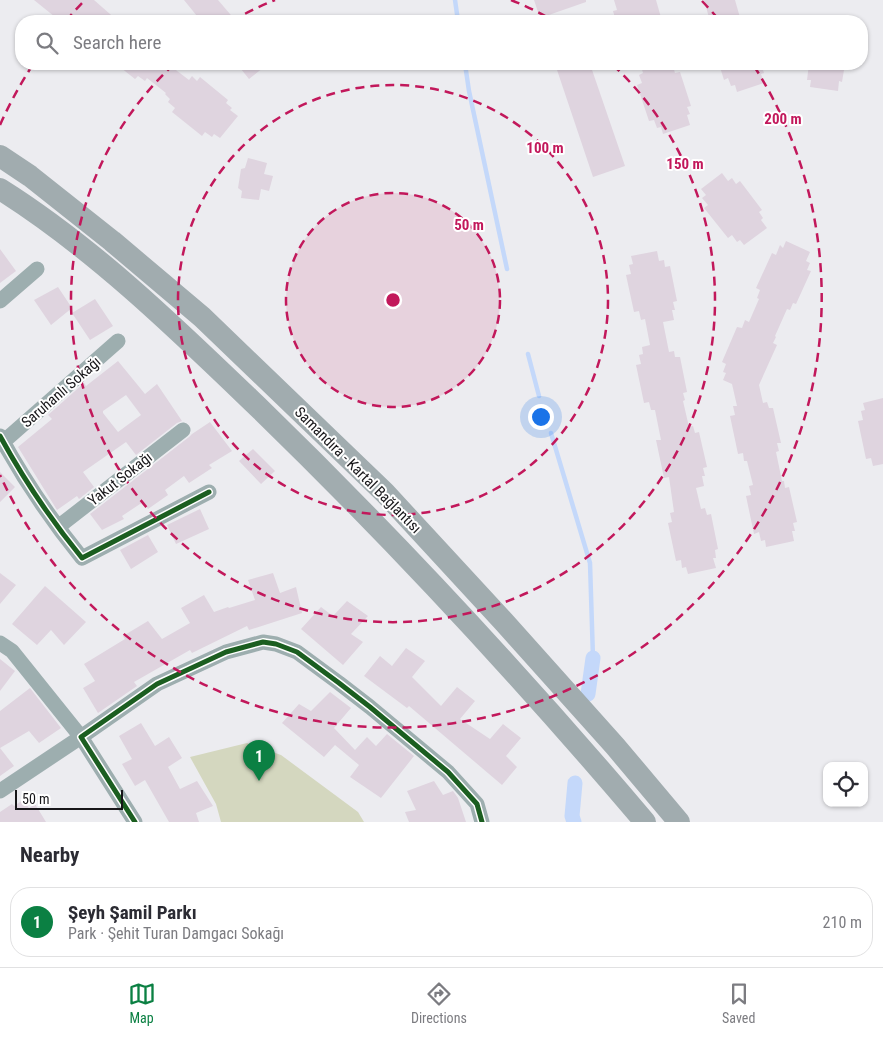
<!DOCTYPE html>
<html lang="en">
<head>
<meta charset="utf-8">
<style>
  body { margin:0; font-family:"Roboto Condensed",sans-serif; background:#f7f7f7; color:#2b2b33 }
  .controls { position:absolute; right:15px; bottom:15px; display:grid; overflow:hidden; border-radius:10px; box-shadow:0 1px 4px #0004 }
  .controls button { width:45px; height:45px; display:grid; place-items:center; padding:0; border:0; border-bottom:1px solid #e1e1e2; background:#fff; color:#2b2b33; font:25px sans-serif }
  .scale { position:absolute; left:15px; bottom:12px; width:108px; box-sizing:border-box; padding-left:5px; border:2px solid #171619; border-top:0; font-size:14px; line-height:18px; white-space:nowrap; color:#171619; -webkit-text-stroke:4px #fff; paint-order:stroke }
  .you { position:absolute; left:540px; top:416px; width:18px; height:18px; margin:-12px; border:4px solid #fff; border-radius:50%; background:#1a73e8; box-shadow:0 0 0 8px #1a73e833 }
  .badge { display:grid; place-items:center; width:32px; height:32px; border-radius:50%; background:#0b8043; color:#fff; font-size:16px; font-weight:700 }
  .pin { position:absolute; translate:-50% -41px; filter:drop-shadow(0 1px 2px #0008) }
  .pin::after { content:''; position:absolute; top:26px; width:18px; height:15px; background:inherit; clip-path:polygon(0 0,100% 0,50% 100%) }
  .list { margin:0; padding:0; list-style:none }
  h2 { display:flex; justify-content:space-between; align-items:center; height:65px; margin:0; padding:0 20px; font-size:21px }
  h2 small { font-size:16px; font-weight:400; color:#7c7c81 }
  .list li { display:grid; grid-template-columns:32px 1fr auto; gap:15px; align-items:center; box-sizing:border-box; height:70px; margin:0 10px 10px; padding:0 10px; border:1px solid #e1e1e2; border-radius:20px }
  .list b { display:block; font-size:19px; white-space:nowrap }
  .list p { margin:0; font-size:16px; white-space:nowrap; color:#7c7c81 }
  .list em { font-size:16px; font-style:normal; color:#7c7c81 }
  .icon { flex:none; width:28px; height:28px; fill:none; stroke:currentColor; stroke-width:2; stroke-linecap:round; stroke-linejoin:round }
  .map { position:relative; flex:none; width:883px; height:822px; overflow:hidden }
  .search { position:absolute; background:#fff; box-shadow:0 1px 4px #0004; left:15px; right:15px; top:15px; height:55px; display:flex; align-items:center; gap:12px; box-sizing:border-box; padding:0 18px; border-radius:20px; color:#7c7c81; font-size:19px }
  .sheet { height:145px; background:#fff }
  nav { display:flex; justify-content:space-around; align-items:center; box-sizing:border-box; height:70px; border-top:1px solid #e1e1e2; background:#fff; font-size:14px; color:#7c7c81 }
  nav a { display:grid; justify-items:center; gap:2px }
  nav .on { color:#0b8043 }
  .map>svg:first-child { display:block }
  .green { fill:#d4d7bf }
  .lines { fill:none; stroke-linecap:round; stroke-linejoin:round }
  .stream { stroke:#c4d8fa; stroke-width:4.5 }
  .canal { stroke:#c4d8fa; stroke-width:15 }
  .building { fill:#dfd4df; fill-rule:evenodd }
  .minor { stroke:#9daeaf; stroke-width:15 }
  .highway { stroke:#a1acaf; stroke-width:22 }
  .cycleway-casing { stroke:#fff; stroke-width:8 }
  .cycleway { stroke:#1b5e20; stroke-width:5 }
  .ring { fill:none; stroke:#c2185b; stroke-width:2.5; stroke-dasharray:9 6 }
  .labels { text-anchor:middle; stroke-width:4; stroke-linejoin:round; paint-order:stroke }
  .street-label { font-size:15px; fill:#171619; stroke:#fff }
  .centre { fill:#c2185b; stroke:#fff; stroke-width:2.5 }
  .ring-label { font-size:15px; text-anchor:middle; font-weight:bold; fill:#c2185b; stroke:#fff; stroke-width:4; stroke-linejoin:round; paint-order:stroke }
</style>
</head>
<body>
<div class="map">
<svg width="883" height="822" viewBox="0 0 883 822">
  <rect width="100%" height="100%" fill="#ececf0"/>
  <path class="green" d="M247,743L281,755L358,812L364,822H221L216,804L190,757Z"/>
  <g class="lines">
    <path class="stream" d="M455,0L458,21
      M465,64L469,91L507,269
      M528,354L539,396
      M551,433L590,563L593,658"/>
    <path class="canal" d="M588,694L593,658
      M574,822L572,816L575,783"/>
  </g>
  <path class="building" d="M34,0H94L118,21H60Z
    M184,0H218L236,21H201Z
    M534,0H586V2L540,18Z
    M614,0H656L662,21H616L613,11L617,10Z
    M704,0H735L741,21H710Z
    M116,64H168L189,80L192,76L197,81L200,77L228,100L226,103L232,108L230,110L238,116L220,138L214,134L212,137L205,132L202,136L172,112L175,108L168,102L170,99L165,94L166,93L147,78L145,81L138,76L135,79Z
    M237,64H268L249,79Z
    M555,64H590L625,166L593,177Z
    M648,64H667L669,68L673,66L675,73L680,72L691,106L687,107L690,114L687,115L690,125L663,134L661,127L657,128L654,120L649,121L637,85L642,83L639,75L643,73L641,66Z
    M719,64H761L764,73L761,74L764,83L737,92L735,85L731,86L728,78L724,80Z
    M809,64H845L842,82L839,81L838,91L810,87L811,80H807Z
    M248,158L267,163L264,174L273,176L269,191L261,189L259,200L241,198L242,191L238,188L241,169L245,168Z
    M722,173L728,181L732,178L736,184L740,181L762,210L759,212L763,218L761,220L767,228L744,245L740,240L737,242L732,235L728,238L704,208L708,205L702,198L706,195L701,189Z
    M786,241L810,252L806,261L810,263L807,270L811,271L796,304L793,303L790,310L787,309L775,336L776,337L773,343L777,345L759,385L763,403L767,402L769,408H773L781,443H777L779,451L776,452L782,481H784L785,488L789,487L797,522L793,523L795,531H792L794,541L766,547L765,540L761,541L759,532L754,534L746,496L751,495L749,486L753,485L747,461H744L743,453L738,454L730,416L735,415L733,406H737L732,384L723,380L726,373L723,372L726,364L722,362L737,327L742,328L745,320L749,322L759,299L757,298L760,290L756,288L772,253L776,255L780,245L783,248Z
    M0,249L16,271L0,283Z
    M657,251L659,261L664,260L665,267L670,266L677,301L673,302L675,310H672L674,320L663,322L669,352L674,351L675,357H680L687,392L683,393L685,400L683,401L689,427L693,426L695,433L699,432L707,467L703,468L705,476H702L704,486L696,488L701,509L705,508L707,515L711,514L718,549L715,550L716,558H713L716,568L688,574L686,567L682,568L681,560L676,561L668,523L672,522L670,513L674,512L669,477L664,478L656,440H661L655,410H651L649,402L644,403L636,365L641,364L639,355L643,354L642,347L650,345L645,319L641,320L639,311L634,312L626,275L631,274L629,265L633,264L631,256Z
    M58,287L72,308L51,325L34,300Z
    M95,299L113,326L90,340L72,313Z
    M118,361L145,394L157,384L182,421L177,423L136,455L126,442L83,472L94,487L79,499L77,496L57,510L18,447L52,419L48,415L84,383L86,386ZM126,395L141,415L118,432L103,413V411Z
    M883,398V464L873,466L871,458L866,459L858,421L863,420L861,411L865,410L863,403Z
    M210,422L232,451L209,465L212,468L189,483L184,476L165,490L168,495L148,509L143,502L122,516L124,519L102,530L90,514L189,437L192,434Z
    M253,449L275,471L261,484L239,461Z
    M0,472L15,487L0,502Z
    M200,509L209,529L176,544L167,525Z
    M148,535L158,552L131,569L120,550Z
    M0,573L16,585L0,604Z
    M273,573L280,593L296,587L302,613L249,630L247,626L192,653L190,650L134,682L137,686L98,713L83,688L95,681L84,664L125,639L123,636L148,621L162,639L190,623L181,608L204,595L214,612L228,607L229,608L255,600L248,580Z
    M45,586L86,622L64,645L51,630L37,645L12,624Z
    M347,601L368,616L351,634L363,642L343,665L301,629L321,607L333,616Z
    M406,648L425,661L412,677L441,706L457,687L475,701L460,719L490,739L503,724L521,738L506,756L517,767L502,785L409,706L407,708L364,676L380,656L392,666Z
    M0,659L15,671L0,691Z
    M30,688L61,728L39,743L29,731L0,748L14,766L0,776V711Z
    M330,692L351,708L334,728L355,750L367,737L376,746L387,734L414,756L381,798L350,777L359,765L335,745L324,757L282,723L299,704L311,711Z
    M141,723L155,746L169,737L182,758L168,767L180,789L197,781L213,806L196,813L199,822H169L145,780L135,786L122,764L132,759L119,736Z
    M434,781L443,795L453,791L458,798L466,822H409L405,812L416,810L407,791Z
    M23,800L29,808L35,804L46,822H0V812L12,804L14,806Z"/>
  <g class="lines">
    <path class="minor" d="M0,301L37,269
      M0,436C24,480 51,520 82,558L209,492
      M3,442L118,341
      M58,527L183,430
      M0,643L12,651L81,737L0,791
      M135,822L81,737L157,684L226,652L263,642L276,644L297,652L339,683L370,707L448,772L477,804L482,822"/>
    <path class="highway" d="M0,156L30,176L112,241L202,317L385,493L504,622L615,746L679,822
      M0,189C94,248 178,330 257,406C393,538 522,677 645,822"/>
    <defs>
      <path id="cycleway" d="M0,436C24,480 51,520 82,558L209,492
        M135,822L81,737L157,684L226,652L263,642L276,644L297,652L339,683L370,707L448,772L477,804L482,822"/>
    </defs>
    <use href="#cycleway" class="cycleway-casing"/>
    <use href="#cycleway" class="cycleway"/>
  </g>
  <circle cx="393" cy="300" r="107" fill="#c2185b" fill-opacity=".12"/>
  <g class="ring">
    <circle cx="393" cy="300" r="107"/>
    <circle cx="393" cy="300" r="215"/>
    <path d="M232 21A322 322 0 0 1 275 0M511 0A322 322 0 0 1 554 21M613 65A322 322 0 1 1 173 65"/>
    <path d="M0 125A430 430 0 0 1 32 66M66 21A430 430 0 0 1 84 1M702 1A430 430 0 0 1 720 21M754 66A430 430 0 1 1 0 475"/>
  </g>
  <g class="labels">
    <g class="street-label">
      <text transform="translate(61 392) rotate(-41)" y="5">Saruhanlı Sokağı</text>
      <text transform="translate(358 470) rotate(45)" y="5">Samandıra - Kartal Bağlantısı</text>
      <text transform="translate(120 479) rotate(-38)" y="5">Yakut Sokağı</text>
    </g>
  </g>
  <circle cx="393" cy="300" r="8" class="centre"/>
  <g class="ring-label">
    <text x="783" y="124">200 m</text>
    <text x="545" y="153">100 m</text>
    <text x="685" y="169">150 m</text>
    <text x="469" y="230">50 m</text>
  </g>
</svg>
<div class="controls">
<button><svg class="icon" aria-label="locate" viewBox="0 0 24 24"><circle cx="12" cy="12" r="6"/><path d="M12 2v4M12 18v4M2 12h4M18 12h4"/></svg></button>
</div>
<div class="scale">50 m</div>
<div class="you"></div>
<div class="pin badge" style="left:259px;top:781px">1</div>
<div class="search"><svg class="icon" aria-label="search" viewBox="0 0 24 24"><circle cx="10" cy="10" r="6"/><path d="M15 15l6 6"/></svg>Search here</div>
</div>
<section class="sheet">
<h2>Nearby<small></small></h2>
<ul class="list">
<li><span class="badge">1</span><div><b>Şeyh Şamil Parkı</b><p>Park · Şehit Turan Damgacı Sokağı</p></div><em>210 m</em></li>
</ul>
</section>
<nav>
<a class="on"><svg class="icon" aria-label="map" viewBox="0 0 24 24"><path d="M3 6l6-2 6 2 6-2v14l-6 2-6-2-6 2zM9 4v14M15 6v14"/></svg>Map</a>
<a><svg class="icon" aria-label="directions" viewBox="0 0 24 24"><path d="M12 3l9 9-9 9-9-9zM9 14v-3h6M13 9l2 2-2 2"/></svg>Directions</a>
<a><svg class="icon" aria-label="saved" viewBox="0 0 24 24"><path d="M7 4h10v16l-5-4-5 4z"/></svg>Saved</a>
</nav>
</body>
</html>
